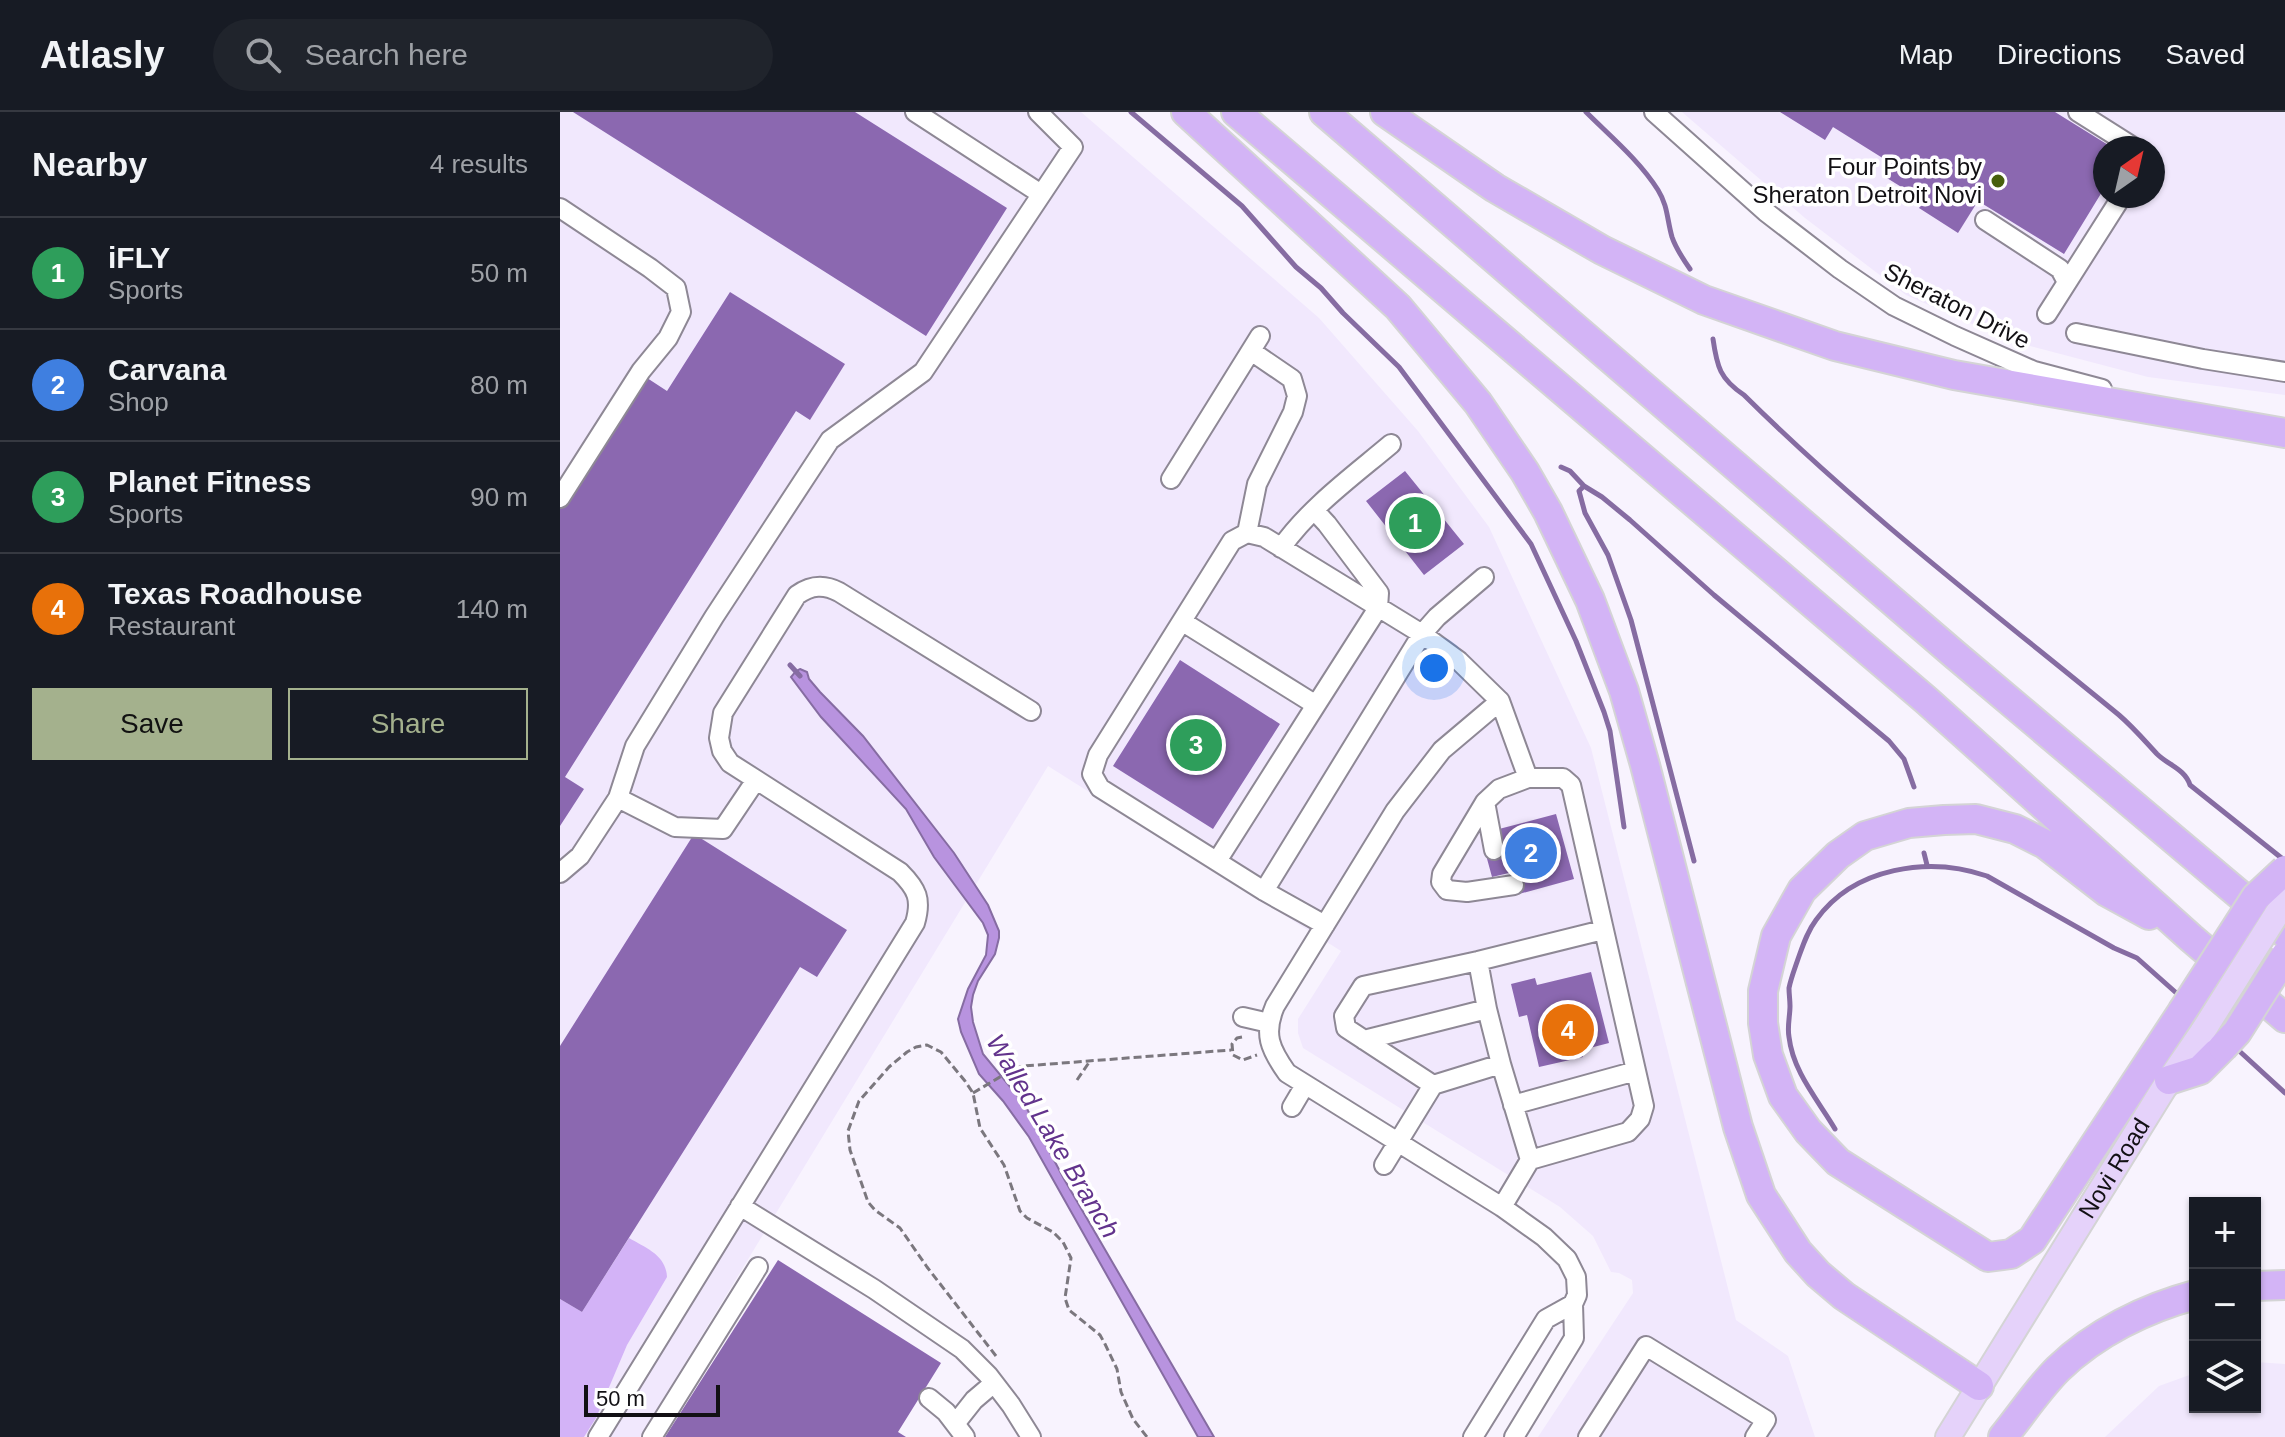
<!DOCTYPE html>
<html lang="en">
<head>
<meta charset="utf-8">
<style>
  body { margin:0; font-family:Helvetica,sans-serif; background:#20242c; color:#f1f3f6 }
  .controls { position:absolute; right:24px; bottom:24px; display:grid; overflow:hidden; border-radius:0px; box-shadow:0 2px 6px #0004 }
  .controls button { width:72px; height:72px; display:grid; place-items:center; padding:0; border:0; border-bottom:2px solid #363941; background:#171b24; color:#f1f3f6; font:40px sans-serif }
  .compass { position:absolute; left:1533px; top:24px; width:72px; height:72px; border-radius:50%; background:#171b24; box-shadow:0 2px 6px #0004; rotate:34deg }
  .scale { position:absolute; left:24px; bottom:20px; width:136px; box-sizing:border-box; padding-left:8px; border:4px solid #121014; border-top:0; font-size:22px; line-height:28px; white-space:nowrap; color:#121014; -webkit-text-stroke:6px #fff; paint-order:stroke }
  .you { position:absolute; left:874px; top:556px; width:28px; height:28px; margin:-20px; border:6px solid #fff; border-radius:50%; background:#1a73e8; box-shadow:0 0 0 12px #1a73e833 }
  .badge { display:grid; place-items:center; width:52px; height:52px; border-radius:50%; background:#a4b18d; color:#fff; font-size:26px; font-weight:700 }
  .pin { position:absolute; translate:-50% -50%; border:4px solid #fff; box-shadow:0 2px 8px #0006 }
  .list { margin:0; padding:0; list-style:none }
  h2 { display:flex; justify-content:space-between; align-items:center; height:104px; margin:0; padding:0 32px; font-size:34px }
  h2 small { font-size:26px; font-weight:400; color:#9ea1a6 }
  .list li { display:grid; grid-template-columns:52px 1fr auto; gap:24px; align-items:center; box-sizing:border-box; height:112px; padding:0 32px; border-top:2px solid #363941 }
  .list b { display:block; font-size:30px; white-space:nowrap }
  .list p { margin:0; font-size:26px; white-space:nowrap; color:#9ea1a6 }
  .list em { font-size:26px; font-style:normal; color:#9ea1a6 }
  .actions { display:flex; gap:16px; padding:24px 32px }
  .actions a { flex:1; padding:18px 0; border:2px solid #a4b18d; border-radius:0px; text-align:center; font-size:28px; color:#a4b18d }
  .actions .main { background:#a4b18d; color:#111 }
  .icon { flex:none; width:44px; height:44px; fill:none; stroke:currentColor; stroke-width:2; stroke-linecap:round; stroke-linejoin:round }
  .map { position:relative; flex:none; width:1725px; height:1325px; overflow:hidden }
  header { display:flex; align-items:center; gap:48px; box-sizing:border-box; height:112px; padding:0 40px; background:#171b24; border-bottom:2px solid #363941 }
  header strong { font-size:38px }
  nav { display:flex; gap:44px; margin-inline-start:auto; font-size:28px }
  .search { width:560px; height:72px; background:#20242c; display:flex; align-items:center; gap:20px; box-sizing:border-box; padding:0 28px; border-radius:44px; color:#9ea1a6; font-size:30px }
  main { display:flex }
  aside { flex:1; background:#171b24 }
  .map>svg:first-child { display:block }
  .built { fill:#f1e8fd; fill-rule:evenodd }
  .green { fill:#d3b3f7 }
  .water { fill:#b893df; stroke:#866ca2; stroke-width:2 }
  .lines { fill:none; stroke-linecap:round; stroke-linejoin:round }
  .stream { stroke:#866ca2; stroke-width:5 }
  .building { fill:#8b68b0 }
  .minor-casing { stroke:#8e8895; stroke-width:22 }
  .major-casing { stroke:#d4d4d5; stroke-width:28 }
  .highway-casing { stroke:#d4d4d5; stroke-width:32 }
  .path { stroke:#7b777e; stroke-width:3; stroke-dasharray:8 4; stroke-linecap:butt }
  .minor { stroke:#fff; stroke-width:18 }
  .major { stroke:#e5d2fa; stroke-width:24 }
  .highway { stroke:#d3b4f6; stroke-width:28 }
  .major-bridge-casing { stroke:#d4d4d5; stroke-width:28; stroke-linecap:butt }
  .highway-bridge-casing { stroke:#d4d4d5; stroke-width:32; stroke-linecap:butt }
  .major-bridge { stroke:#e5d2fa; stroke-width:24 }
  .highway-bridge { stroke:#d3b4f6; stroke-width:28 }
  .poi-dot { fill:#47600d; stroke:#fff; stroke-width:3 }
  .labels { text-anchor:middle; stroke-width:7; stroke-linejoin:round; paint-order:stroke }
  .poi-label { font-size:24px; fill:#121014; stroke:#fff; text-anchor:end }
  .street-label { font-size:24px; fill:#121014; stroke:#fff }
  .water-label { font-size:26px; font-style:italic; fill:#62338c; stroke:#fff }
</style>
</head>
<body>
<header>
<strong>Atlasly</strong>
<div class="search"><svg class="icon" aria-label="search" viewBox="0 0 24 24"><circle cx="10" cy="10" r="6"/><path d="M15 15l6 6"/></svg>Search here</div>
<nav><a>Map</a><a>Directions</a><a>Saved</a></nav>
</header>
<main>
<aside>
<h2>Nearby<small>4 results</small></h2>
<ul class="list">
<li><span class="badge" style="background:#2e9e5b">1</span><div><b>iFLY</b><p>Sports</p></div><em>50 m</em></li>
<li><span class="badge" style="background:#3f7fe0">2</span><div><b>Carvana</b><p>Shop</p></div><em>80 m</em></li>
<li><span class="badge" style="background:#2e9e5b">3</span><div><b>Planet Fitness</b><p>Sports</p></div><em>90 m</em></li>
<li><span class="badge" style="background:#e8710a">4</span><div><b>Texas Roadhouse</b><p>Restaurant</p></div><em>140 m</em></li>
</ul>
<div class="actions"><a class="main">Save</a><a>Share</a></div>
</aside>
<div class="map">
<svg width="1725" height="1325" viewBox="0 0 1725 1325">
  <rect width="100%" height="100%" fill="#f8f3fe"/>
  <path class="built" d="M0,0H521L759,206L858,319L929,415L1031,636L1176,1208L1228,1244L1255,1325H978L1073,1181L1072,1168L1059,1161L1051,1160L1033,1124L1000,1095L743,936L738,921V907L781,839L488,654L80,1325H0Z
    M1122,0H1725V283L1588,265L1451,229L1346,183L1245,106ZM1545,36H1593V84H1545Z
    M1695,1250L1725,1252V1325H1545L1599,1274L1635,1261V1295H1695Z"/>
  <path class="green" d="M69,1126C86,1136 106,1143 107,1165L67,1233L36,1306L24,1325H0V1187L22,1200Z"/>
  <path class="water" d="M240,557L247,560L249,567L260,580L303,624L394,741L428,793L439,819V826L435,842L418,869L413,883L411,895L413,910L423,942L465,993L504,1067L654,1325H638L469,1025L443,989L419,962L401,920L398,907L408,877L426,843L428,823L423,811L374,745L346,697L261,605L231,565L236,559Z"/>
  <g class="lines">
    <path class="stream" d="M571,0L682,94L736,155L761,176L783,201L839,255L971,432L1016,529L1044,600L1050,619L1064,715
      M1026,0C1050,24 1079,48 1098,78C1108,94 1107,108 1112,125C1116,137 1123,147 1130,157
      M1153,227C1157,255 1160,267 1184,283C1301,399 1432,499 1559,603C1573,615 1584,628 1597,642C1608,653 1625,657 1630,673L1724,748
      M1001,355L1010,359L1024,374L1042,385L1070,408L1154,483L1329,629L1344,647L1354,675
      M1024,374L1019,379L1025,401L1048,443L1071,508L1134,749
      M230,553L240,564
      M1364,741L1367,753
      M1676,936L1725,981
      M1275,1017C1258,988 1233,960 1229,925C1227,915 1230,904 1230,894C1230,888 1229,882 1229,876C1231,866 1235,856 1238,847C1243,833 1247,820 1256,808C1294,755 1369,744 1427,764L1554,836L1577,846L1622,886"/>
  </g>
  <path class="building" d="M13,0H295L447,96L366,224Z
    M1220,0H1495L1553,36H1545V75L1504,142L1418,89L1398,121L1359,96L1364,89L1322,63L1329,50L1273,15L1265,28Z
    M170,180L285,252L250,308L236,299L5,665L24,677L0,714V397L84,264L107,279Z
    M845,359L904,432L864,463L806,389Z
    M620,548L720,612L653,717L553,654Z
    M996,702L1014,767L959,782L953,760L932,765L926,743L945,738L939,717Z
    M134,722L287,818L257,865L240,855L22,1200L0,1187V934Z
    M1031,860L1049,931L1022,938L1023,945L979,955L967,903L959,905L951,872L975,866L977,873Z
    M218,1148L381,1251L338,1320L346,1325H105Z"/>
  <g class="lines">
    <defs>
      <path id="minor" d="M355,0L481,82
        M1094,0L1206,100L1280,157L1334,194L1395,224L1474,259L1542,277
        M1518,0L1575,36
        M0,96L90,156L116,176L121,200L108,226L81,259L0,386
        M1425,108L1500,157L1507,170
        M1487,202L1562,84
        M1516,221L1643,247L1725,260
        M611,367L700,224
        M754,398L767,412L819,481L818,496L756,593
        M687,421L697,372L733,300L737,284L732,267L691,239
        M721,436C750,395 793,364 831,332
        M623,510L756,593L657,749
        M940,589L882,638L835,699L715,894C703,922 710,937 727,961L942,1095L984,1125L1007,1147L1016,1165L1017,1183L1013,1192L1014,1226L954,1325
        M58,686L115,715L163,717L196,668
        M925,690L934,738
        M0,761L20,744L58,686L75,634L154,505L270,328L363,260L513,35L478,0
        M954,773L907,780L887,778L881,770L882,762L925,690L939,677L968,666
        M704,779L862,522L877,505L924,465
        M765,813L704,779L540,676L532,662L538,643L672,429L687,421L704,425L862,522L899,549L940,589L968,666H1003L1011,673L1084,994L1080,1007L1068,1020L970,1048L942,1095
        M683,905L709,911
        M804,928L927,897
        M941,952L970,1048
        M873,973L786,916L784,904L803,874L918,849L1043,818
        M953,993L1076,959
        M732,995L745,973
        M824,1053L873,973L941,952L927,897L918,849
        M180,1094L314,1177L402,1237L428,1263L451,1293L471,1325
        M369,1286L386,1300L405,1325
        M395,1312L414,1288L434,1271
        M38,1325L355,811C362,787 357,777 340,760L170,651L162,639L159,626L163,601L237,483C251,473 264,472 279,480L471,599
        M92,1325L198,1155
        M913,1325L986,1207L1013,1192
        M1028,1325L1086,1234L1206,1308L1195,1325"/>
      <g id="major">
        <path id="s1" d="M1388,1325L1604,976L1643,919"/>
      </g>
      <path id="highway" d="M626,0L838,195L918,291L965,360L988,400L1030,488L1064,579L1085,653L1178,1015L1201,1083L1238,1140L1258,1162L1284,1184L1419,1274
        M676,0L1366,588L1631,826L1725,906
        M764,0L1394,542L1725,821
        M825,0L935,76L1042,138L1144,188L1275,234L1394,263L1725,321
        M1589,803L1547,780L1485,732L1455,717L1416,707L1384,708L1349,711L1305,724L1278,743L1242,778L1216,824L1203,879V911L1208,943L1223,984L1248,1019L1278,1050L1428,1145L1451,1142L1472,1128L1622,900
        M1609,968L1640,958L1663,935
        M1695,1174L1725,1173
        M1443,1325C1461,1303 1478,1277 1498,1257C1535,1221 1586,1196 1635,1183"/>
    </defs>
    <use href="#minor" class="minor-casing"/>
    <use href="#major" class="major-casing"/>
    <use href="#highway" class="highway-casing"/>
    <path class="path" d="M682,925L677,926L672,932L673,943L683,948L697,943
      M517,968L530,949
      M413,981L455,956L464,954L671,938
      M436,1244L367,1155L340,1116L315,1098L308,1090L290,1038L288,1019L299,989L329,955L347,940L356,935L367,933L381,940L405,969L413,981L420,1016L444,1053L460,1099L467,1106L493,1120L503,1130L511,1146L505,1186L509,1198L540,1223L545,1232L557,1257L561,1280L573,1307L587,1325"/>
    <use href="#minor" class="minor"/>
    <use href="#major" class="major"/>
    <use href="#highway" class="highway"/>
    <defs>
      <path id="major-bridge" d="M1643,919L1725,789"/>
      <path id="highway-bridge" d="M1622,900L1696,785L1725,758
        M1663,935L1677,920L1725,844"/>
    </defs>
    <use href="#major-bridge" class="major-bridge-casing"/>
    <use href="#highway-bridge" class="highway-bridge-casing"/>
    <use href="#major-bridge" class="major-bridge"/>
    <use href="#highway-bridge" class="highway-bridge"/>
  </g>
  <circle class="poi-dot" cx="1438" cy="69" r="8"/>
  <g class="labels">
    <g class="poi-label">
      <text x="1422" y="63">Four Points by<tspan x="1422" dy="28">Sheraton Detroit Novi</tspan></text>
    </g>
    <g class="street-label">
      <text transform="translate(1397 194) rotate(27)" y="8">Sheraton Drive</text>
      <text dy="8" stroke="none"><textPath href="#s1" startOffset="316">Novi Road</textPath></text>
    </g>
    <g class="water-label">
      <text transform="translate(493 1024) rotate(59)" y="9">Walled Lake Branch</text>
    </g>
  </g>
</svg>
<div class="controls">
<button>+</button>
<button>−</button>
<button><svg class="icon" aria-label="layers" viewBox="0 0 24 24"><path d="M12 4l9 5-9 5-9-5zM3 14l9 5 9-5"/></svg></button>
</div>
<svg class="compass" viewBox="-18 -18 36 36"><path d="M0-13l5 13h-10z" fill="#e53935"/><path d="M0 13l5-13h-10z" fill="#9ea1a6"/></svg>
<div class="scale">50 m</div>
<div class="you"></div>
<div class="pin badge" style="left:855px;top:411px;background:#2e9e5b">1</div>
<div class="pin badge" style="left:971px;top:741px;background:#3f7fe0">2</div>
<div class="pin badge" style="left:636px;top:633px;background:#2e9e5b">3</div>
<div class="pin badge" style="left:1008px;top:918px;background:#e8710a">4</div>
</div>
</main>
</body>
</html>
